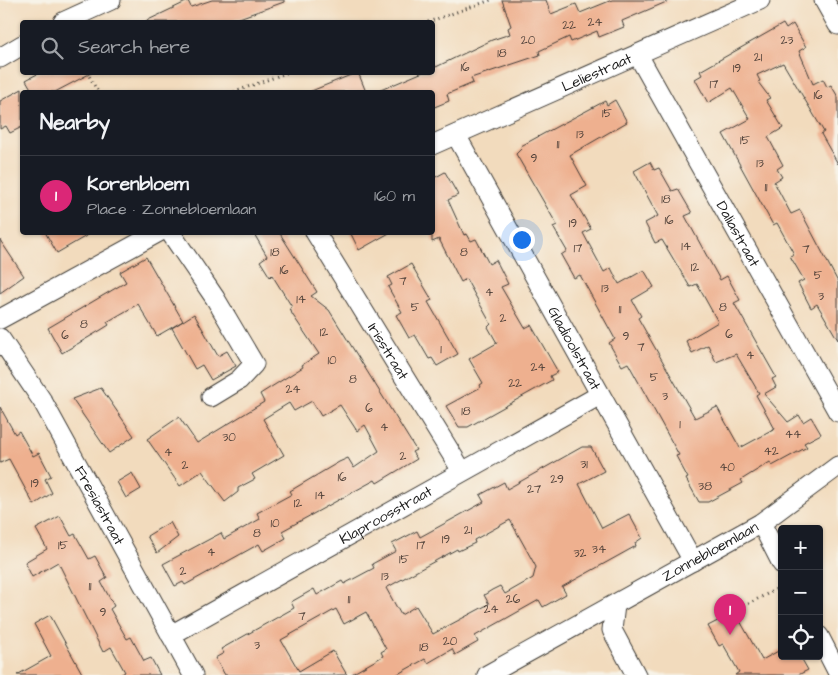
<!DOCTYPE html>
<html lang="en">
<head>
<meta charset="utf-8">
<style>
  body { margin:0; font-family:"Architects Daughter",sans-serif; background:#242831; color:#f1f3f6 }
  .controls { position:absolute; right:15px; bottom:15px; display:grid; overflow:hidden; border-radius:5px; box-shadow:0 1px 4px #0004 }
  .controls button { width:45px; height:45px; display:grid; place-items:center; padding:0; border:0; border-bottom:1px solid #363941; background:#171b24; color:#f1f3f6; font:25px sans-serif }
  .you { position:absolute; left:521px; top:239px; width:18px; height:18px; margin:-12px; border:4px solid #fff; border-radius:50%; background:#1a73e8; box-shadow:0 0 0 8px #1a73e833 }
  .badge { display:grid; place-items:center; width:32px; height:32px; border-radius:50%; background:#db2777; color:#fff; font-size:16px; font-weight:700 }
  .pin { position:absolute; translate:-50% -41px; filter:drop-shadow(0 1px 2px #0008) }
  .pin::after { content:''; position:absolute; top:26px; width:18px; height:15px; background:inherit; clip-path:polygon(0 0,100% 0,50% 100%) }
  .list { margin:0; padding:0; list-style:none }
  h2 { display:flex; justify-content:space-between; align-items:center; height:65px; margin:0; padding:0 20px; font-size:21px }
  h2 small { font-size:16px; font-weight:400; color:#9ea1a6 }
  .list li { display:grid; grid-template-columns:32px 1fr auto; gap:15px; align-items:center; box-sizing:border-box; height:80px; padding:0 20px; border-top:1px solid #363941 }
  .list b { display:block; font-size:19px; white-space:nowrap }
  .list p { margin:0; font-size:16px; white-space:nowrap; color:#9ea1a6 }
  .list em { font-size:16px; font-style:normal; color:#9ea1a6 }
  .icon { flex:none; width:28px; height:28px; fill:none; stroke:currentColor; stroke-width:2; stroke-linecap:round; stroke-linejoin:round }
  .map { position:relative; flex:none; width:838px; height:675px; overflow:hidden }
  .search { position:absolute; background:#171b24; box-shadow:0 1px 4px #0004; left:20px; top:20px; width:415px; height:55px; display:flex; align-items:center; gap:12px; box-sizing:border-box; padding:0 18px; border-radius:5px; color:#9ea1a6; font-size:19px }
  .panel { position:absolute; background:#171b24; box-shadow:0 1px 4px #0004; left:20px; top:90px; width:415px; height:145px; border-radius:5px }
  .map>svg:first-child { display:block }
  .building { fill:#eeb08f; fill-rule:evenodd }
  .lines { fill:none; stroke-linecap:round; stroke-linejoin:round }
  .street-casing { stroke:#3c3934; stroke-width:21 }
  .path { stroke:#3c3934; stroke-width:3; stroke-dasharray:1 4; stroke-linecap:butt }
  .street { stroke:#fff; stroke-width:19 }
  .labels { text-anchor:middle; stroke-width:4; stroke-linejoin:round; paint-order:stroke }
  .number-label { font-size:12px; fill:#504139 }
  .street-label { font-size:15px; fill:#1c1c1c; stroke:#f7f3e8 }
</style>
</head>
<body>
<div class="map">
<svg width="838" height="675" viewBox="0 0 838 675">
  <rect width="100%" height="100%" fill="#f7f3e8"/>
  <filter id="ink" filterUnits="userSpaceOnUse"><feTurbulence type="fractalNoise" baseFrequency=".02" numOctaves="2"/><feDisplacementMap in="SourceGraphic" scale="10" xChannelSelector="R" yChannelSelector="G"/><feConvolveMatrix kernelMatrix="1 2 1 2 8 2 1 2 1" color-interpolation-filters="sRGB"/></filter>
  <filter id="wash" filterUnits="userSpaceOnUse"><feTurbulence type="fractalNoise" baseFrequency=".0096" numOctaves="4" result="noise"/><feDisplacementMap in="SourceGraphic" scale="20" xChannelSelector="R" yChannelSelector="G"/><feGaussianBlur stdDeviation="1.12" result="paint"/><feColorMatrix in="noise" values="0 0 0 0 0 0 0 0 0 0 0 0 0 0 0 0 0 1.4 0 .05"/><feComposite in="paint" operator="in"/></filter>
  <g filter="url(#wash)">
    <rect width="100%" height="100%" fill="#f2dbbd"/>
    <g id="blocks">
      <path class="building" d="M212,0H284V2L228,22H144L188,1L191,7Z
        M502,0H546L551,14L576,4L580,13L612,0H671L622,21L624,27L599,37L597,31L571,42L569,37L539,51L540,55L471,78L473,83L447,94L449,101L432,108V92H376L423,72H432V61L436,67L492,40L510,34L508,28L511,26Z
        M783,24L786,29L793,24L806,47L799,51L813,84L823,79L827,87L831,85L838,97V164L821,134L824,132L783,63L757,75L760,81L758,82L770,98L766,100L783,128L768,137L783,165L777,169L782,177L774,182L791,214L800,210L838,282V340L817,304L811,308L798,283L804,280L790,256L794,254L777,223L773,225L723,134L750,119L732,88L708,103L695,79L702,75L700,71Z
        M41,72H93L55,92H33L26,80Z
        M358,72L366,92H309Z
        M22,89V127L10,133L6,126L0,129V101Z
        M615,100L627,122L570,155L587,186L571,195L591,229L583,233L604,272L611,268L619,284L644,270L654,287L632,300L641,316L638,318L695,418L717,407L740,448L775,429L756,395L759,393L736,354L716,362L708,345L692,353L686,341L718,322L697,284L690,287L662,240L655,243L645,223L658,216L634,171L650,162L654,170L659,168L672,191L678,189L692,213L685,216L720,280L727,276L740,300L734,303L776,377L772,379L776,387L764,394L788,422L799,415L803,422L811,417L821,434L804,443L807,447L772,466L770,462L741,480L743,483L708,502H699L686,479L688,478L676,456L679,455L628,363L622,366L609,343L615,339L580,275L574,278L561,255L567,251L553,227L557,225L516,154L522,148L521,146L556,127L605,101L607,105Z
        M432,171L436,177L445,172L458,195L448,200L464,235L467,234L471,241L476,239L489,264L496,260L508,284L501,287L525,328L531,325L558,372L550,376L552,380L468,427H459L446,406L481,387L480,385L483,383L469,359L497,343L488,327L491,324L466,279L461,282L439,239L432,242Z
        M45,232H93L57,253Z
        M253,232H279L317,292L311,296L329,310L416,450L412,452L417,459L377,483L375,480L282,531L286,538L263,551L259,544L185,585L183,582L175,586L163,564L221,533L224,539L260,519L257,513L292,494L290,491L339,462L348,458L354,468L379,451L365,425L357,431L340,405L321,416L312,401L294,411L289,403L263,419L284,455L252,474L255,479L238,488V492L225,502L202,471L180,486L147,439L179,417L197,443L264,402L260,394L303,367L302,365L319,354L292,314L290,308L292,307L272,275L270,277L260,261L267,256Z
        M350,232H391L359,250Z
        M0,240L24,276L0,293Z
        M146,257L183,321L157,336L138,304L107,322L109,325L101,330L62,353L48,328L126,282L120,272Z
        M411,264L432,300L428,302L458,354L437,366L432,358L429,359L415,335L409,338L396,315L402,312L388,287L392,285L388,277Z
        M194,314L218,356L227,351L236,366L211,380L202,365L195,369L172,328Z
        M101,388L134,436L109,453L72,399Z
        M0,407L15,434L19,431L33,456L39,453L51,476L45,479L52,493L34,505L9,459L0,463Z
        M582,447H591L604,471L579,484L602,528L629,514L642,538L635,543L636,546L562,587L566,594L543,607L539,600L500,622L475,636L478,642L455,655L452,649L428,663L425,659L396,675H350L383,656L381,652L386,649L366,612L344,624L336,609L281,640L299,671L333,651L347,675H225L215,658L224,653L221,649L294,608L291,602L314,589L317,595L342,581L344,584L374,568L372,564L396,551L392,544L417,531L420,537L484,502L480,495L504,482L507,489ZM510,520L536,567L533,578L505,594L500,586L492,590L484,595L489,604L433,634L416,606L401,615L386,588L457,549L458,551L475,543L474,540Z
        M132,473L141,489L126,498L117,482Z
        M60,516L71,536L75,534L89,559L95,556L107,578L101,582L114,606L110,609L127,639L131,637L144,661L151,658L160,675H120L125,672L111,647L103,652L58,562L32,577L25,562L47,549L36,529Z
        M170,522L178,537L157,553L147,536Z
        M735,612L762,660L782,649V656H800L808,670L798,675H735L739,672L723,644L719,646L708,626Z
        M50,615L62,637L83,675H17L51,656L34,624Z"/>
    </g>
  </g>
  <g filter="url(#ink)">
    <use href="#blocks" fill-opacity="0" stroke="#3c3934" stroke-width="1"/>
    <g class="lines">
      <defs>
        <g id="street">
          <path d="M824,0L838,25"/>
          <path d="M63,22L111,0"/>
          <path id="s1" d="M638,55L838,412"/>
          <path d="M0,58L22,45"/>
          <path id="s2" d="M456,135L693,561"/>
          <path id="s3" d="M432,145L760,0"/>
          <path d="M170,232L215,298L254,364L239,380L211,397"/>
          <path id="s4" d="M315,232L462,471"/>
          <path d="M0,319L159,232"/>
          <path id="s5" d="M0,338L43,402L193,675"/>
          <path d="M761,523L782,564"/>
          <path d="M615,605L612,630L636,675"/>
          <path id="s6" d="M171,635L600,395"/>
          <path d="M819,636L838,673"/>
          <path id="s7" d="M487,675L761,523L838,466"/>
        </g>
      </defs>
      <use href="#street" class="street-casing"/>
      <path class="path" d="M428,22L491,0
        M87,72L98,92
        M234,92L289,72
        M735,611L782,586"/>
      <use href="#street" class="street"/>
    </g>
  </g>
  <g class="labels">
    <g class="number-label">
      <text x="595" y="26">24</text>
      <text x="569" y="29">22</text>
      <text x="528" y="44">20</text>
      <text x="787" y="44">23</text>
      <text x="502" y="57">18</text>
      <text x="758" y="61">21</text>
      <text x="465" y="71">16</text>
      <text x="737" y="72">19</text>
      <text x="714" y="88">17</text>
      <text x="818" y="99">16</text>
      <text x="607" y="117">15</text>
      <text x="580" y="138">13</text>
      <text x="745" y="144">15</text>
      <text x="558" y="148">11</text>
      <text x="534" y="162">9</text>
      <text x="760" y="167">13</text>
      <text x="766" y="191">11</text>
      <text x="666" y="203">18</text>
      <text x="669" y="224">16</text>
      <text x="573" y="227">19</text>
      <text x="686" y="250">14</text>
      <text x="578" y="252">17</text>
      <text x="806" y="253">7</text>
      <text x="275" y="256">18</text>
      <text x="464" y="256">8</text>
      <text x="695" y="271">12</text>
      <text x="284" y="274">16</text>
      <text x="818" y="279">5</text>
      <text x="403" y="285">7</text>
      <text x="605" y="292">13</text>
      <text x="489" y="296">4</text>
      <text x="821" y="300">3</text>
      <text x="301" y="303">14</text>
      <text x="415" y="311">5</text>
      <text x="723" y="311">8</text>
      <text x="620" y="313">11</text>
      <text x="503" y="322">2</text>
      <text x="84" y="328">8</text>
      <text x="324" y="336">12</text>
      <text x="729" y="338">6</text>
      <text x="65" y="339">6</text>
      <text x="626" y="340">9</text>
      <text x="641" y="351">7</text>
      <text x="441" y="353">1</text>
      <text x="750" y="359">4</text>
      <text x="332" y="364">10</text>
      <text x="538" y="371">24</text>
      <text x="654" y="381">5</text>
      <text x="353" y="383">8</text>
      <text x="515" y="387">22</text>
      <text x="293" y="393">24</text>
      <text x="665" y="400">3</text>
      <text x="369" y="412">6</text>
      <text x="466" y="415">18</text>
      <text x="680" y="428">1</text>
      <text x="384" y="431">4</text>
      <text x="793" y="438">44</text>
      <text x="229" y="441">30</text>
      <text x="771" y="455">42</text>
      <text x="168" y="456">4</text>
      <text x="403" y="460">2</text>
      <text x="584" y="468">31</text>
      <text x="185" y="469">2</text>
      <text x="727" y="471">40</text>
      <text x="342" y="481">16</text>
      <text x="557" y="483">29</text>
      <text x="35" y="487">19</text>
      <text x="705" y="490">38</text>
      <text x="534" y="493">27</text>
      <text x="320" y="499">14</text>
      <text x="298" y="507">12</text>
      <text x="275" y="527">10</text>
      <text x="468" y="534">21</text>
      <text x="257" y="537">8</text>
      <text x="446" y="543">19</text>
      <text x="63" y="549">15</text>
      <text x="421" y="549">17</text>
      <text x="599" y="553">34</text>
      <text x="211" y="556">4</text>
      <text x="580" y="557">32</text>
      <text x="404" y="563">15</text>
      <text x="183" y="575">2</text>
      <text x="385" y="580">13</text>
      <text x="90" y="590">11</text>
      <text x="349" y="603">11</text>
      <text x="513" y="603">26</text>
      <text x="491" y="613">24</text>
      <text x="103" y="616">9</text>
      <text x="302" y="620">7</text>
      <text x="450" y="645">20</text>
      <text x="257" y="649">3</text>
      <text x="424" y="651">18</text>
    </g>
    <g class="street-label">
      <text dy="5" stroke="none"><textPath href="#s3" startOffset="180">Leliestraat</textPath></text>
      <text dy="5" stroke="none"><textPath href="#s1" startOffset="205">Daliastraat</textPath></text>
      <text dy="5" stroke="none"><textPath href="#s2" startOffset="244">Gladioolstraat</textPath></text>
      <text dy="5" stroke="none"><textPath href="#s4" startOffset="140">Irisstraat</textPath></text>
      <text dy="5" stroke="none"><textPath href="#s5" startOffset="195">Fresiastraat</textPath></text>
      <text dy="5" stroke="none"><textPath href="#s6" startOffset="246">Klaproosstraat</textPath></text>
      <text dy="5" stroke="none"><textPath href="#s7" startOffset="255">Zonnebloemlaan</textPath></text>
    </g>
  </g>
</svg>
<div class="controls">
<button>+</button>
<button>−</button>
<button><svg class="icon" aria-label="locate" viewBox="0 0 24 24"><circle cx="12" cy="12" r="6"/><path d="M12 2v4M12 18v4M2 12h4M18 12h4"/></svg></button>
</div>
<div class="you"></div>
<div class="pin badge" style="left:730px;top:635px">1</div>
<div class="search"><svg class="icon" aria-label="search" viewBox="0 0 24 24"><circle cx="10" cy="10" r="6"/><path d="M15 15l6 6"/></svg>Search here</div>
<section class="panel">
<h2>Nearby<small></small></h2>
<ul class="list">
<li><span class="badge">1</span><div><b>Korenbloem</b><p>Place · Zonnebloemlaan</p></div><em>160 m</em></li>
</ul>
</section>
</div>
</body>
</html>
